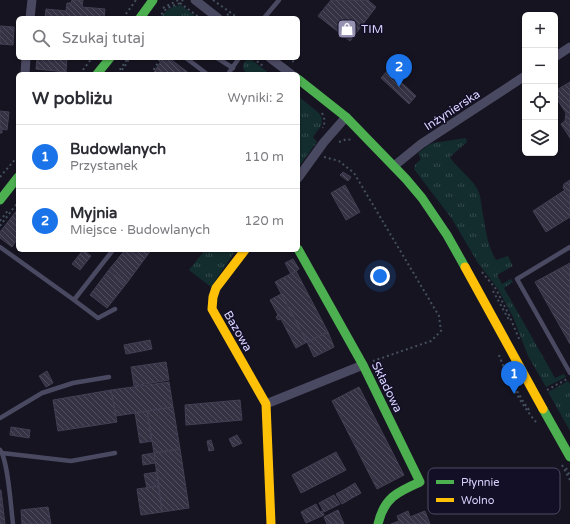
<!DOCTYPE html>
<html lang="pl">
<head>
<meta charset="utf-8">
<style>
  body { margin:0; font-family:"Varela Round",sans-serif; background:#f7f7f7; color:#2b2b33 }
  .controls { position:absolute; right:12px; top:12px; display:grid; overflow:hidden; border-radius:6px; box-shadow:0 1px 3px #0004 }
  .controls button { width:36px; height:36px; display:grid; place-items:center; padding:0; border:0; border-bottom:1px solid #e1e1e2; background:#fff; color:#2b2b33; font:20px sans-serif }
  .you { position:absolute; left:380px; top:276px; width:14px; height:14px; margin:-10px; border:3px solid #fff; border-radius:50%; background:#1a73e8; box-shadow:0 0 0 6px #1a73e833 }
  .badge { display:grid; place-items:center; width:26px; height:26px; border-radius:50%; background:#1a73e8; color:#fff; font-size:13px; font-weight:700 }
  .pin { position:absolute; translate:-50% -33px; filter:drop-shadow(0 1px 2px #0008) }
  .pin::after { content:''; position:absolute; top:21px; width:14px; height:12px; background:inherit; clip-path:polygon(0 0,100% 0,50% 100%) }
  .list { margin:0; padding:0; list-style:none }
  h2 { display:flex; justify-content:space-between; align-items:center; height:52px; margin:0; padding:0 16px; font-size:17px }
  h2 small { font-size:13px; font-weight:400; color:#7c7c81 }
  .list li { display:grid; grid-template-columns:26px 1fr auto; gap:12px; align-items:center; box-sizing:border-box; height:64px; padding:0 16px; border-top:1px solid #e1e1e2 }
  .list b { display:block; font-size:15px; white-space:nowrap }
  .list p { margin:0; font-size:13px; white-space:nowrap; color:#7c7c81 }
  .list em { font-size:13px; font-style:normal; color:#7c7c81 }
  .icon { flex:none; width:22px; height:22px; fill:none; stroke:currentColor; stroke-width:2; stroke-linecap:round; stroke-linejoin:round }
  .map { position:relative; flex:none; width:570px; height:524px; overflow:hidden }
  .search { position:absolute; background:#fff; box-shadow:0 1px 3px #0004; left:16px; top:16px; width:284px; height:44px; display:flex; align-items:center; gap:10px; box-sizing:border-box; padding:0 14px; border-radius:6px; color:#7c7c81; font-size:15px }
  .panel { position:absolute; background:#fff; box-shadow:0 1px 3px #0004; left:16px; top:72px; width:284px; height:180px; border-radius:6px }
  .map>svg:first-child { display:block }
  .grass { fill:url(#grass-tufts) }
  .building { fill:url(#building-back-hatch); stroke:#433f54 }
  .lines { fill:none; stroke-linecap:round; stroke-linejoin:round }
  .path { stroke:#44505f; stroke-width:2; stroke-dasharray:2 3; stroke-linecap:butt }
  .lane { stroke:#4a4962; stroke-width:4.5 }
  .street { stroke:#4a4962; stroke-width:9 }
  .fast { stroke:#4caf50; stroke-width:9 }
  .slow { stroke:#ffc107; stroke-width:9 }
  .labels { text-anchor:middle; stroke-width:3; stroke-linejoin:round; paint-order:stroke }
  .poi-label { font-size:12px; fill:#d9d4ff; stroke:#130f26; text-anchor:start }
  .street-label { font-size:12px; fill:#d9d4ff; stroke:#130f26 }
  .key { fill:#130f26; stroke:#4e4a67; stroke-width:1 }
  .key-label { font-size:11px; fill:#d9d4ff }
</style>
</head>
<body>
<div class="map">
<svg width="570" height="524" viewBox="0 0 570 524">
  <defs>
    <pattern id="grass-tufts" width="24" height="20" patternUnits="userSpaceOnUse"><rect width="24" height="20" fill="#132c2d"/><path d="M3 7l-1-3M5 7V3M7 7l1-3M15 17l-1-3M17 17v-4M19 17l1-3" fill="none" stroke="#354a4c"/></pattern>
    <pattern id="building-back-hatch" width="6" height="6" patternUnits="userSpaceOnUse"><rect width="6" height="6" fill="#343243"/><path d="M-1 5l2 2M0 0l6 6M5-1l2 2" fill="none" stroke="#514f5f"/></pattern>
  </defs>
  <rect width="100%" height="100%" fill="#161421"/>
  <path class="grass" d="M181,5L197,18H160C166,10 171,6 181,5Z
    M249,58L270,74C264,74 256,75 250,74C240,71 242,62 249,58Z
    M298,96L319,113L322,118L321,126L313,137L317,142L298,168Z
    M466,138L467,142L450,157C457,169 475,180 479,193C481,198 481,204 482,209C485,225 487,246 496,260L508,256L513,266L497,275L502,284L511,279L513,282L504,288L555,378L564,374L566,377L546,387L528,356L513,317L498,289L478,263L452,219L414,169L415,165L421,159L418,153L428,145L433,143Z
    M205,250H236L211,287L189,270Z
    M568,381L570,384V431L548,392Z"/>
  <path class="building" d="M72,0H83L82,7L105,9L104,18H45L46,9L66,11L67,3H71Z
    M331,0H368L376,7L350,41L318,16Z
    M0,26L14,27L13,45L0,44Z
    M37,58H67L66,72L36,69Z
    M163,58H169L190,74H153Z
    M388,70L416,96L409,104L381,78Z
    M570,82V138L561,124L565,121L566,113L555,96V91Z
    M0,111L9,112L7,130L2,129V133H0Z
    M343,172L351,177L348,181L340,175Z
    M570,180V217L546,232L533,211L565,190L563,188L564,184Z
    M345,185L360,212L346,220L331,193Z
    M18,209V238L12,247L0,238V232Z
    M83,250L91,256L80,270L72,264Z
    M125,250H129L143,261L126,284L108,271Z
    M129,250H151L143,261Z
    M293,259L299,269L291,274L285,263Z
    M570,263V344L535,282Z
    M108,271L126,284L107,308L90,295Z
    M296,271L328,332L307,342L275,282Z
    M281,294L307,342L296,348L281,319L278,320L276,317L278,315L270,300Z
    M328,332L334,347L314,357L307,342Z
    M150,340L152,349L126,354L124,345Z
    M166,362L169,380L134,386L131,367Z
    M47,371L53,383L46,387L39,376Z
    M169,382L173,407L116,416L111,390Z
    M359,387L404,475L377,489L332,401Z
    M111,390L117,422L58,431L53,400Z
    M240,400L242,420L186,425L185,405Z
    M173,407L180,449L154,453L147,411Z
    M147,411L152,441L140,443L135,413Z
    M11,427L30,430L29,438L10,435Z
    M237,435L242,443L233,447L229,439Z
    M211,440L214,450L209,451L207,441Z
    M180,449L189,508L162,512L154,453Z
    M336,452L346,470L301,493L292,475Z
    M154,453L155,463L143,465L142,455Z
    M157,472L159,486L147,488L144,474Z
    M355,483L361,493L352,498L347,488Z
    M159,486L162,512L141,515L137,489Z
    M347,488L352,498L342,504L336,494Z
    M0,490H1L5,524H0Z
    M334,495L340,504L324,512L319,503Z
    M316,504L320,512L322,511L324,515L306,523L301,512Z
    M48,507L51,524H22L21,510Z
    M338,510L344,524H327L324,517Z
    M408,511L410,517L425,511L430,524H391L399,521L397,516Z"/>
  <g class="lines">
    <path class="path" d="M213,0L238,18
      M180,3L200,18
      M163,8L178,0
      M227,14L232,18
      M123,18L136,0
      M158,18L167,8L180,3L183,0
      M248,18L251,16L254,18
      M253,58L263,66
      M288,58L294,62
      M80,74L92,58
      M117,74L128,58
      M119,74L127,63L129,58
      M151,74L161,58
      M322,113C325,119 325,122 323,128
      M339,142L347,139L351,140
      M324,157L339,161L354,173L439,316L441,331L431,341L373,361
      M0,177L18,156
      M0,221L9,209
      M0,226L18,202
      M482,272L496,289L509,315L520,341
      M493,291L509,320
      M499,355C508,379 519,402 536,422
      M509,373C515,386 521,401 531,412
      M547,390L567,379
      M562,465L570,480
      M566,468L570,476"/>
    <path class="lane" d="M264,18L279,0
      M186,58L207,74
      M217,58L233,68
      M228,74L239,58
      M0,247L74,300L113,250
      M570,247L517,279L570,373
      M74,300L98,318L115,309
      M0,418L42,393L73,383L109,377
      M0,450C8,460 11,508 13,524
      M2,453L71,461L115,453"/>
    <path class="street" d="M195,0L218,18
      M30,18L32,0
      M555,57L570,47
      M270,58L291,74
      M25,74L26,58
      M394,166L421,144L525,76
      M298,178L324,142L346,117
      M266,404L363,365"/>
    <path class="fast" d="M140,18L153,0
      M97,74L110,58
      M298,79L346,117L406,179L422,198L447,235L465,267
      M0,200L18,177
      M298,249L363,365L420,482C397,492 384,498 378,524
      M543,409L570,457"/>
    <path class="slow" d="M245,250L216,288L213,297L212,309L266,404L271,524
      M465,267L543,409"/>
  </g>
  <defs>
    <symbol id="shop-square" viewBox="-11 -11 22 22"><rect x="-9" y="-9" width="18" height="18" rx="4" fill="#9591b1" stroke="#130f26"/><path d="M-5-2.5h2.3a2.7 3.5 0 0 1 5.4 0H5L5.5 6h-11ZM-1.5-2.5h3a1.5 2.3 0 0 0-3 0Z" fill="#fff"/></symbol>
  </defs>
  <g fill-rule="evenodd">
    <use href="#shop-square" x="336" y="18" width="22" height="22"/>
  </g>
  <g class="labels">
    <g class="poi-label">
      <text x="361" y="33">TIM</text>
    </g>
    <g class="street-label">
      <text transform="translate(452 110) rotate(-33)" y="4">Inżynierska</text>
      <text transform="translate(238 331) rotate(60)" y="4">Bazowa</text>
      <text transform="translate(387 387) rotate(64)" y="4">Składowa</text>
    </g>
  </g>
  <rect x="428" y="468" width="132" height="46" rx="6" class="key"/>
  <rect x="436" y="480" width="18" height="4" fill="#4caf50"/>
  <rect x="436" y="498" width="18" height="4" fill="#ffc107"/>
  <g class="key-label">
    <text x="461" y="486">Płynnie</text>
    <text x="461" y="504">Wolno</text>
  </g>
</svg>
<div class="controls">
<button>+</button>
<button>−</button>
<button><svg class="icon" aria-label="locate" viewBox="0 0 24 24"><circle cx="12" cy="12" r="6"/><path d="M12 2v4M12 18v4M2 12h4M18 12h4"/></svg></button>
<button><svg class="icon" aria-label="layers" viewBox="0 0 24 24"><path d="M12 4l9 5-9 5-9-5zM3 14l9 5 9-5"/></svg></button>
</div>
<div class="you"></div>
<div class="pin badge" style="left:514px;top:394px">1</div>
<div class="pin badge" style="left:399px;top:87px">2</div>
<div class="search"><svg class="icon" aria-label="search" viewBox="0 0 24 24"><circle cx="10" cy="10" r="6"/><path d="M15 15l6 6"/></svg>Szukaj tutaj</div>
<section class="panel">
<h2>W pobliżu<small>Wyniki: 2</small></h2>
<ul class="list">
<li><span class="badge">1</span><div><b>Budowlanych</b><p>Przystanek</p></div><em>110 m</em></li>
<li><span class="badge">2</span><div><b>Myjnia</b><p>Miejsce · Budowlanych</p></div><em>120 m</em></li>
</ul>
</section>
</div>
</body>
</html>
